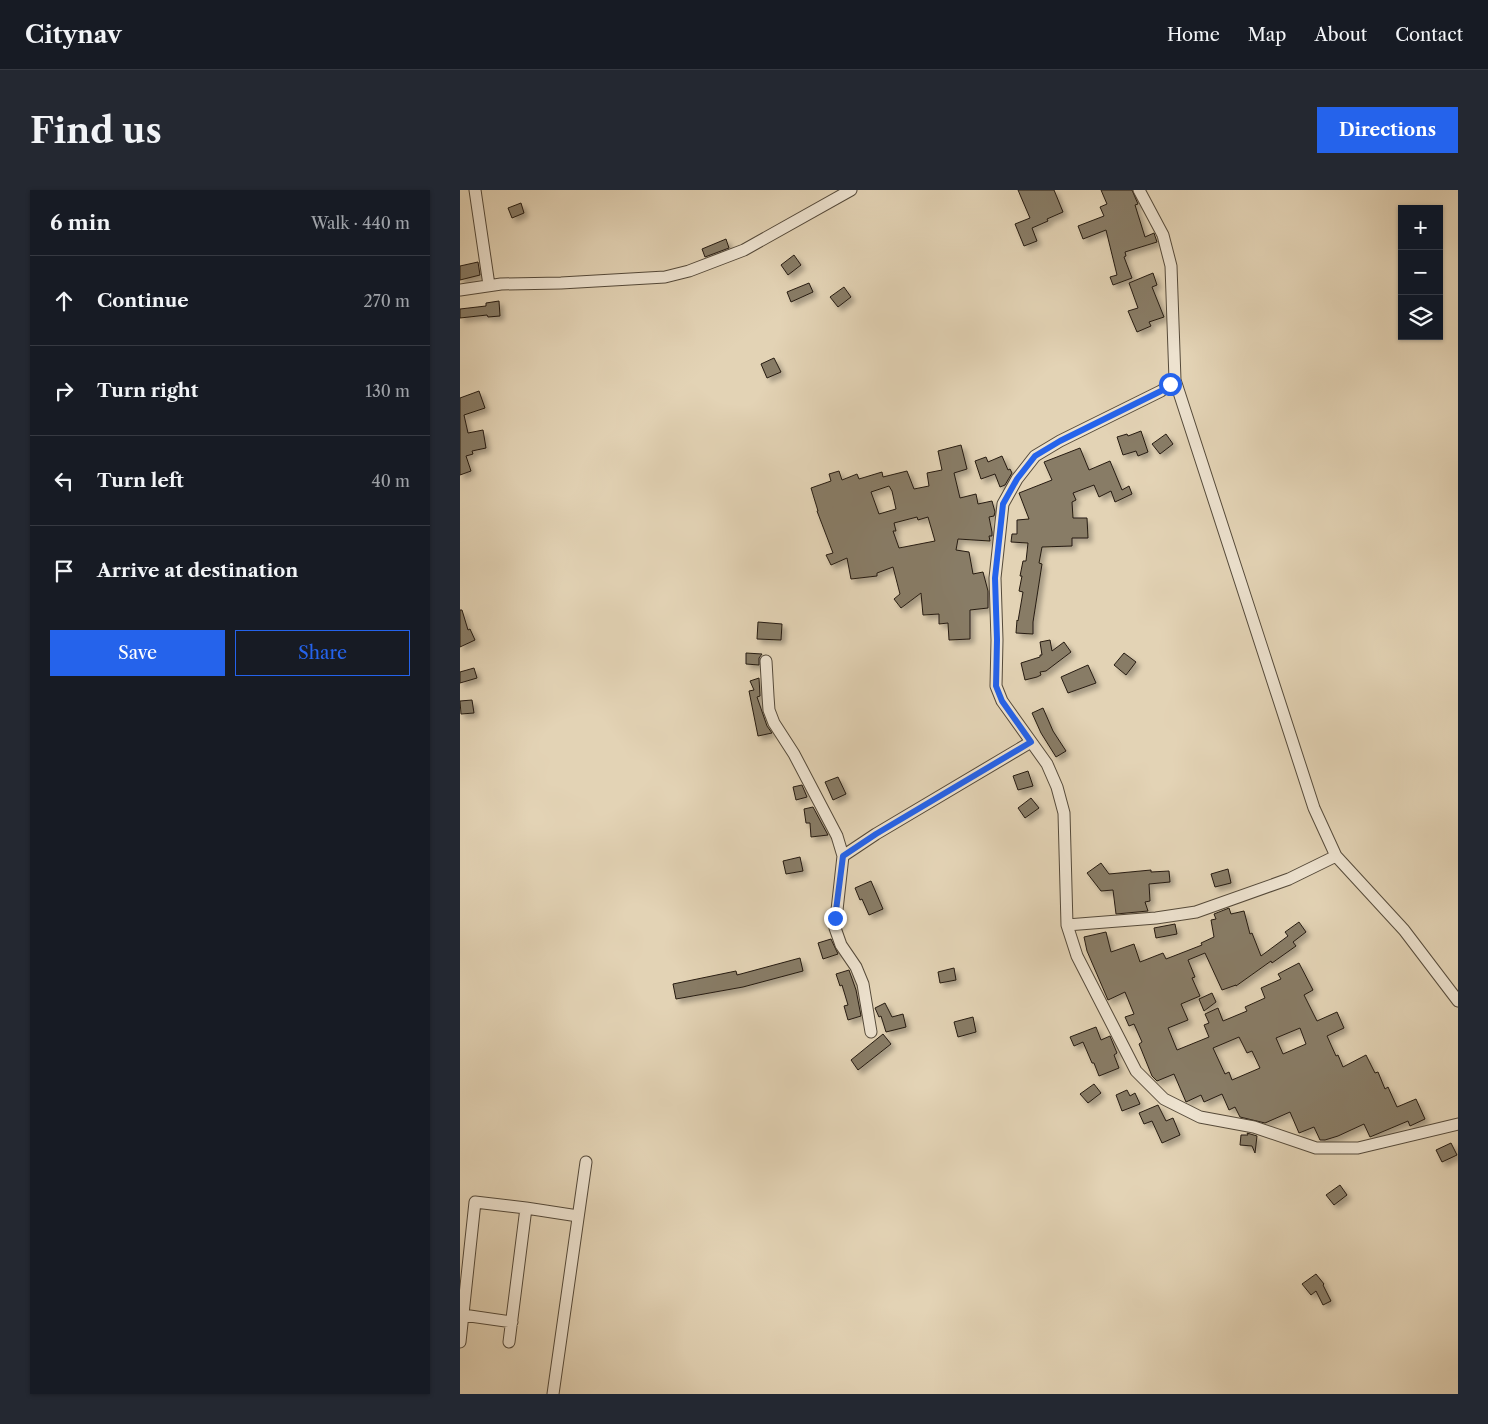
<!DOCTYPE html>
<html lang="en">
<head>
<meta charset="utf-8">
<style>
  body { margin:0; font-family:"Libre Caslon Text",serif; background:#242831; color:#f1f3f6 }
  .controls { position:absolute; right:15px; top:15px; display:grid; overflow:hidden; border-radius:0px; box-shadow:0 1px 4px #0004 }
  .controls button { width:45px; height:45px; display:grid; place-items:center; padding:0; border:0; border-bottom:1px solid #363941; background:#171b24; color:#f1f3f6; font:25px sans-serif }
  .stop { position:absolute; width:15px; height:15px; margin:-11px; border:4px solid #2563eb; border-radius:50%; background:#fff }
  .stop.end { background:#2563eb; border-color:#fff; box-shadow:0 1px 5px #0008 }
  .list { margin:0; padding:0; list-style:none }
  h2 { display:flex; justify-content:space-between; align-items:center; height:65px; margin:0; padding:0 20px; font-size:21px }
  h2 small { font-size:16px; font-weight:400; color:#9ea1a6 }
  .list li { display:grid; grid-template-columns:32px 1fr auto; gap:15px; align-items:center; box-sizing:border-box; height:90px; padding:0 20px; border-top:1px solid #363941 }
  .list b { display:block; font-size:19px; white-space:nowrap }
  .list em { font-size:16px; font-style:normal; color:#9ea1a6 }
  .actions { display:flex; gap:10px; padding:15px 20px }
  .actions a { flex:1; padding:11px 0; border:1px solid #2563eb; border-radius:0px; text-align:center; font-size:18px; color:#2563eb }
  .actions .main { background:#2563eb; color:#fff }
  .icon { flex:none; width:28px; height:28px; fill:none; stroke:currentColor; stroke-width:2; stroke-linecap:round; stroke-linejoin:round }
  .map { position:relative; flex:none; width:998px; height:1204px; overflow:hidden; border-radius:0px }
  header { display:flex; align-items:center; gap:30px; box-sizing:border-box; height:70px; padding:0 25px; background:#171b24; border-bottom:1px solid #363941 }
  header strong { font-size:24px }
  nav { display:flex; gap:28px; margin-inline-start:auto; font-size:18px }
  .intro { display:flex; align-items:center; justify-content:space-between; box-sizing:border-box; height:120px; padding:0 30px }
  h1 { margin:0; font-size:35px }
  .button { padding:12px 22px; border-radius:0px; background:#2563eb; color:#fff; font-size:18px; font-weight:700 }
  main { display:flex; gap:30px; padding:0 30px }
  aside { flex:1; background:#171b24; border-radius:0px; box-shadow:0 1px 4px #0004 }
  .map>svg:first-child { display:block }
  .building { fill:#887b66; stroke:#261c11; fill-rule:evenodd; filter:url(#shadow) }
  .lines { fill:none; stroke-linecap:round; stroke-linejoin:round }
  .minor-casing { stroke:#554a3a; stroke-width:13 }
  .minor { stroke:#ede2cf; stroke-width:11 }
  .route { stroke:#2563eb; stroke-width:6 }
</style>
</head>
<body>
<header>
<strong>Citynav</strong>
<nav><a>Home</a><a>Map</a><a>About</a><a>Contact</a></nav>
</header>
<div class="intro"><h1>Find us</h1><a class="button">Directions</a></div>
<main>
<aside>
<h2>6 min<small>Walk · 440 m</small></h2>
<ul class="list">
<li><svg class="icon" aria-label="ahead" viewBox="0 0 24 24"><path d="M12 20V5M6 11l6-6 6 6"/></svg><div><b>Continue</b></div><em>270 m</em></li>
<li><svg class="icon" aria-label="right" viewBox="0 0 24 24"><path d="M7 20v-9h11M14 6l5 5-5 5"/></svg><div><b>Turn right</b></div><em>130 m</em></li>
<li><svg class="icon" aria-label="left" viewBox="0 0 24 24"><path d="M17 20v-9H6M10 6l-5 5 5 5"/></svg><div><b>Turn left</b></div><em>40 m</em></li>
<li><svg class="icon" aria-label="arrive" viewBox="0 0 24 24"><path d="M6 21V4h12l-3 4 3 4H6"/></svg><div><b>Arrive at destination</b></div></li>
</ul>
<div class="actions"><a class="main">Save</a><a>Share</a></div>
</aside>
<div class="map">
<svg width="998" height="1204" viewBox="0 0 998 1204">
  <defs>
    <filter id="shadow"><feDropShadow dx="4" dy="4" stdDeviation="2.5" flood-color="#0004"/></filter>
  </defs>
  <rect width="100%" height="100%" fill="#e3d3b5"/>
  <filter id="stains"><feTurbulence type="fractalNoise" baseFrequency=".004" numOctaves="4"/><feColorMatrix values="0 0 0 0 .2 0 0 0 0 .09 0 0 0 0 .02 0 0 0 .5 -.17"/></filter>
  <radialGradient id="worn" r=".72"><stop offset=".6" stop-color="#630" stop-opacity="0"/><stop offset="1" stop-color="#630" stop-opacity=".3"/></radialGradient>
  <path class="building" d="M558,0H594L603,22L587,29L588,31L572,38L577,51L564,56L555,34L570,28Z
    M641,0H672L678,14L675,15L685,47L694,43L697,52L665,62L666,66L664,67L672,88L653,95L650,87L657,85L646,40L623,49L618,36L644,26L640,17L647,14Z
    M61,13L64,23L52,28L48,18Z
    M266,49L269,58L245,67L242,59Z
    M334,65L341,75L328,85L321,75Z
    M18,72L20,85L0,90V76Z
    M693,83L697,95L692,97L704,127L689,132L691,136L677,142L668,121L678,118L669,93Z
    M349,93L353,102L331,112L327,102Z
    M384,97L391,107L378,117L370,107Z
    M39,111L40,126L28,127L27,125L0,128V119L26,116V113Z
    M314,168L321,182L307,188L301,174Z
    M19,201L25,218L4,225L8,243L23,240L26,258L12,261L13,264L6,266L11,281L0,285V208Z
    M681,241L688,262L678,266L676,261L663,265L657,247L667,244L668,246Z
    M706,244L713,254L700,264L692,254Z
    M501,255L507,279L494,283L500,308L516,304L518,314L532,311L535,322L534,326L529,327L532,342V346H529L530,351L498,349L496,360L509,362L513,384L523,382L528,401V418L510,420V449L489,450L488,433L479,434V424L463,425L461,403L441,418L434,409L440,404L433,377L417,383V386L391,389L387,368L371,375L366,365L373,363L357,321H358L351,298L371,291L369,284L379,281L382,290L397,284L399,289L422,282L423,287L447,281L454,299L469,296L467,283L482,280L478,261ZM429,296L432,301L436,319L419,324L411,302ZM457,327L458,330L468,327L475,351L439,358L433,341H436L434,333Z
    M620,258L629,280L650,271L662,300L669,296L672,304L655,312L651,301L639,307L634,295L613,303L616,310L612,312L613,328H627L628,348H612V356L582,357L579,373L582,374L573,432V444L556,443L557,430L558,431L563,402L559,401L562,386H560L563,371H566L568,353L551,352L552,344H557V330L569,329L559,303L592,290L584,272Z
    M542,266L548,280L550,279L552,283L545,295L540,297L535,284L521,289L515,271L526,267L528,272Z
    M0,420H2L8,440L10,439L15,450L0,457Z
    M298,432L322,434L321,450L297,449Z
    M590,450L592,461L604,452L611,462L586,481L580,482L581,485L577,487L565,490L561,473L580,467V465H582L580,452Z
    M286,463L302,464L299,468V475L286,474Z
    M664,463L676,472L666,485L654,475Z
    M628,475L636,493L608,503L601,487Z
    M14,478L17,488L0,493V482Z
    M299,488L300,506L297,507L307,536L312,543L298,546L289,501L294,500L290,491Z
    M12,510L14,523L1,524L0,511Z
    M583,518L593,541L606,561L596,567L581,543L572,523Z
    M568,581L573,596L558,600L553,586Z
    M378,587L386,604L373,610L365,592Z
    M342,595L347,607L336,610L333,597Z
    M571,608L579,618L565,628L558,618Z
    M353,617L362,634L368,645L351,647L350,633H346L344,619Z
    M340,667L343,681L326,684L323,671Z
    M641,673L649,684L691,680V682L709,681L710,692L689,694L690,711L685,712L688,721L656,724L653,700L641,701L627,683Z
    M768,679L771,693L755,697L751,684Z
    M411,691L423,719L409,725L402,709L400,710L395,698Z
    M769,718L771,724L784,721L790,744L792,743L801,766L828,746L825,742L839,732L846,742L833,752L836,756L812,773L811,771L776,796V795L762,800L745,763L728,770L735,787L732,788L740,806L721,814L728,830L708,838L717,860L749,847L744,835L749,833L745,824L758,818L763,831L787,821L785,817L805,808L801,798L821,789L818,784L839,773L853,800L844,805L857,831L877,822L884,838L867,846L876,866L878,865L883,877L906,865L915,883L918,882L925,899L928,897L937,917L956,909L965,929L950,936L948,931L910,947L904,934L878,946L865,950H860L854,937L839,943L830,922L805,933L780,927L775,917L769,920L762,904L744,912L741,905L726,912L714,884L697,891L692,886L679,854L682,852L674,834L669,836L665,827L674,824L665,802L648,810L627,761L624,747L646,742L651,762L674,754L680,772L703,763L706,769L742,755L741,753L754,747L751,730L756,729L754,724ZM840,838L846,854L823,864L816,848ZM779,847L787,863L792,861L800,878L772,890L769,882L765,884L753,858Z
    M715,734L717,744L696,748L694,738Z
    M371,749L378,764L363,769L358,753Z
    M340,768L343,781L283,797L216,809L213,794L276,781L277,785Z
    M494,778L496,790L480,793L478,782Z
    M389,780L396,800L401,826L388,830L384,816L388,815L382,795L380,796L376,784Z
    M752,803L756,812L744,821L739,809Z
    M425,813L432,827L443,824L446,837L426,842L421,826L419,827L415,818Z
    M513,827L516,842L498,847L494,832Z
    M636,837L641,850L650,846L657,863L654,865L659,878L639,886L634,873H632L623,852L614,856L610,847Z
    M423,844L431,854L398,880L391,870Z
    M634,894L641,903L628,913L620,904Z
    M667,900L670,906L675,903L680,914L662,921L656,905Z
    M698,915L706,931L713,928L720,945L702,953L692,931L684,934L679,923Z
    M787,943L797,946L795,963L792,956L780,955L781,945H788Z
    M991,953L997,965L982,972L976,960Z
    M880,995L887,1005L874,1015L866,1005Z
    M856,1084L864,1094L863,1095L871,1111L863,1115L856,1101L851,1105L842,1094Z"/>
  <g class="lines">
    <defs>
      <path id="minor" d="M15,0L29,95
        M679,0L703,45L711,76L715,190L701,201L600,251L575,266L557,289L543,314L535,388L537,450L536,496L542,511L587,574L597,597L604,623L607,735L617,766L676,881L704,909L740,927L794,937L856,958H898L998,934
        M0,100L41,94L101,93L205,87L229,81L284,60L391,0
        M715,190L854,618L876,666L944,740L998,811
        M306,471L308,506L309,520L314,533L334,564L377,646L383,666L375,738L381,755L396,777L403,794L411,842
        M383,666L416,644L571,552
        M607,735L696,728L736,722L829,689L876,666
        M3,1125L52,1132
        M0,1152L15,1012L66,1018
        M49,1152L66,1018L118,1026
        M93,1204L126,972"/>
    </defs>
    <use href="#minor" class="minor-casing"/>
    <use href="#minor" class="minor"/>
  </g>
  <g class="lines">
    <path class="route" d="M375,728L383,666L416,644L571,552L542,511L536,496L537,450L535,388L543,314L557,289L575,266L600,251L701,201L710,194"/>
  </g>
  <rect width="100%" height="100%" filter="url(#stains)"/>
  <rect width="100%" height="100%" fill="url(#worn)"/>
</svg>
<div class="controls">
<button>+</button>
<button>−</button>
<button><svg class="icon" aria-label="layers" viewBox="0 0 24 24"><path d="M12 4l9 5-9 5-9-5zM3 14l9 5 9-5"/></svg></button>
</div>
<div class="stop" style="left:710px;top:194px"></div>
<div class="stop end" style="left:375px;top:728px"></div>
</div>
</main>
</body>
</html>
